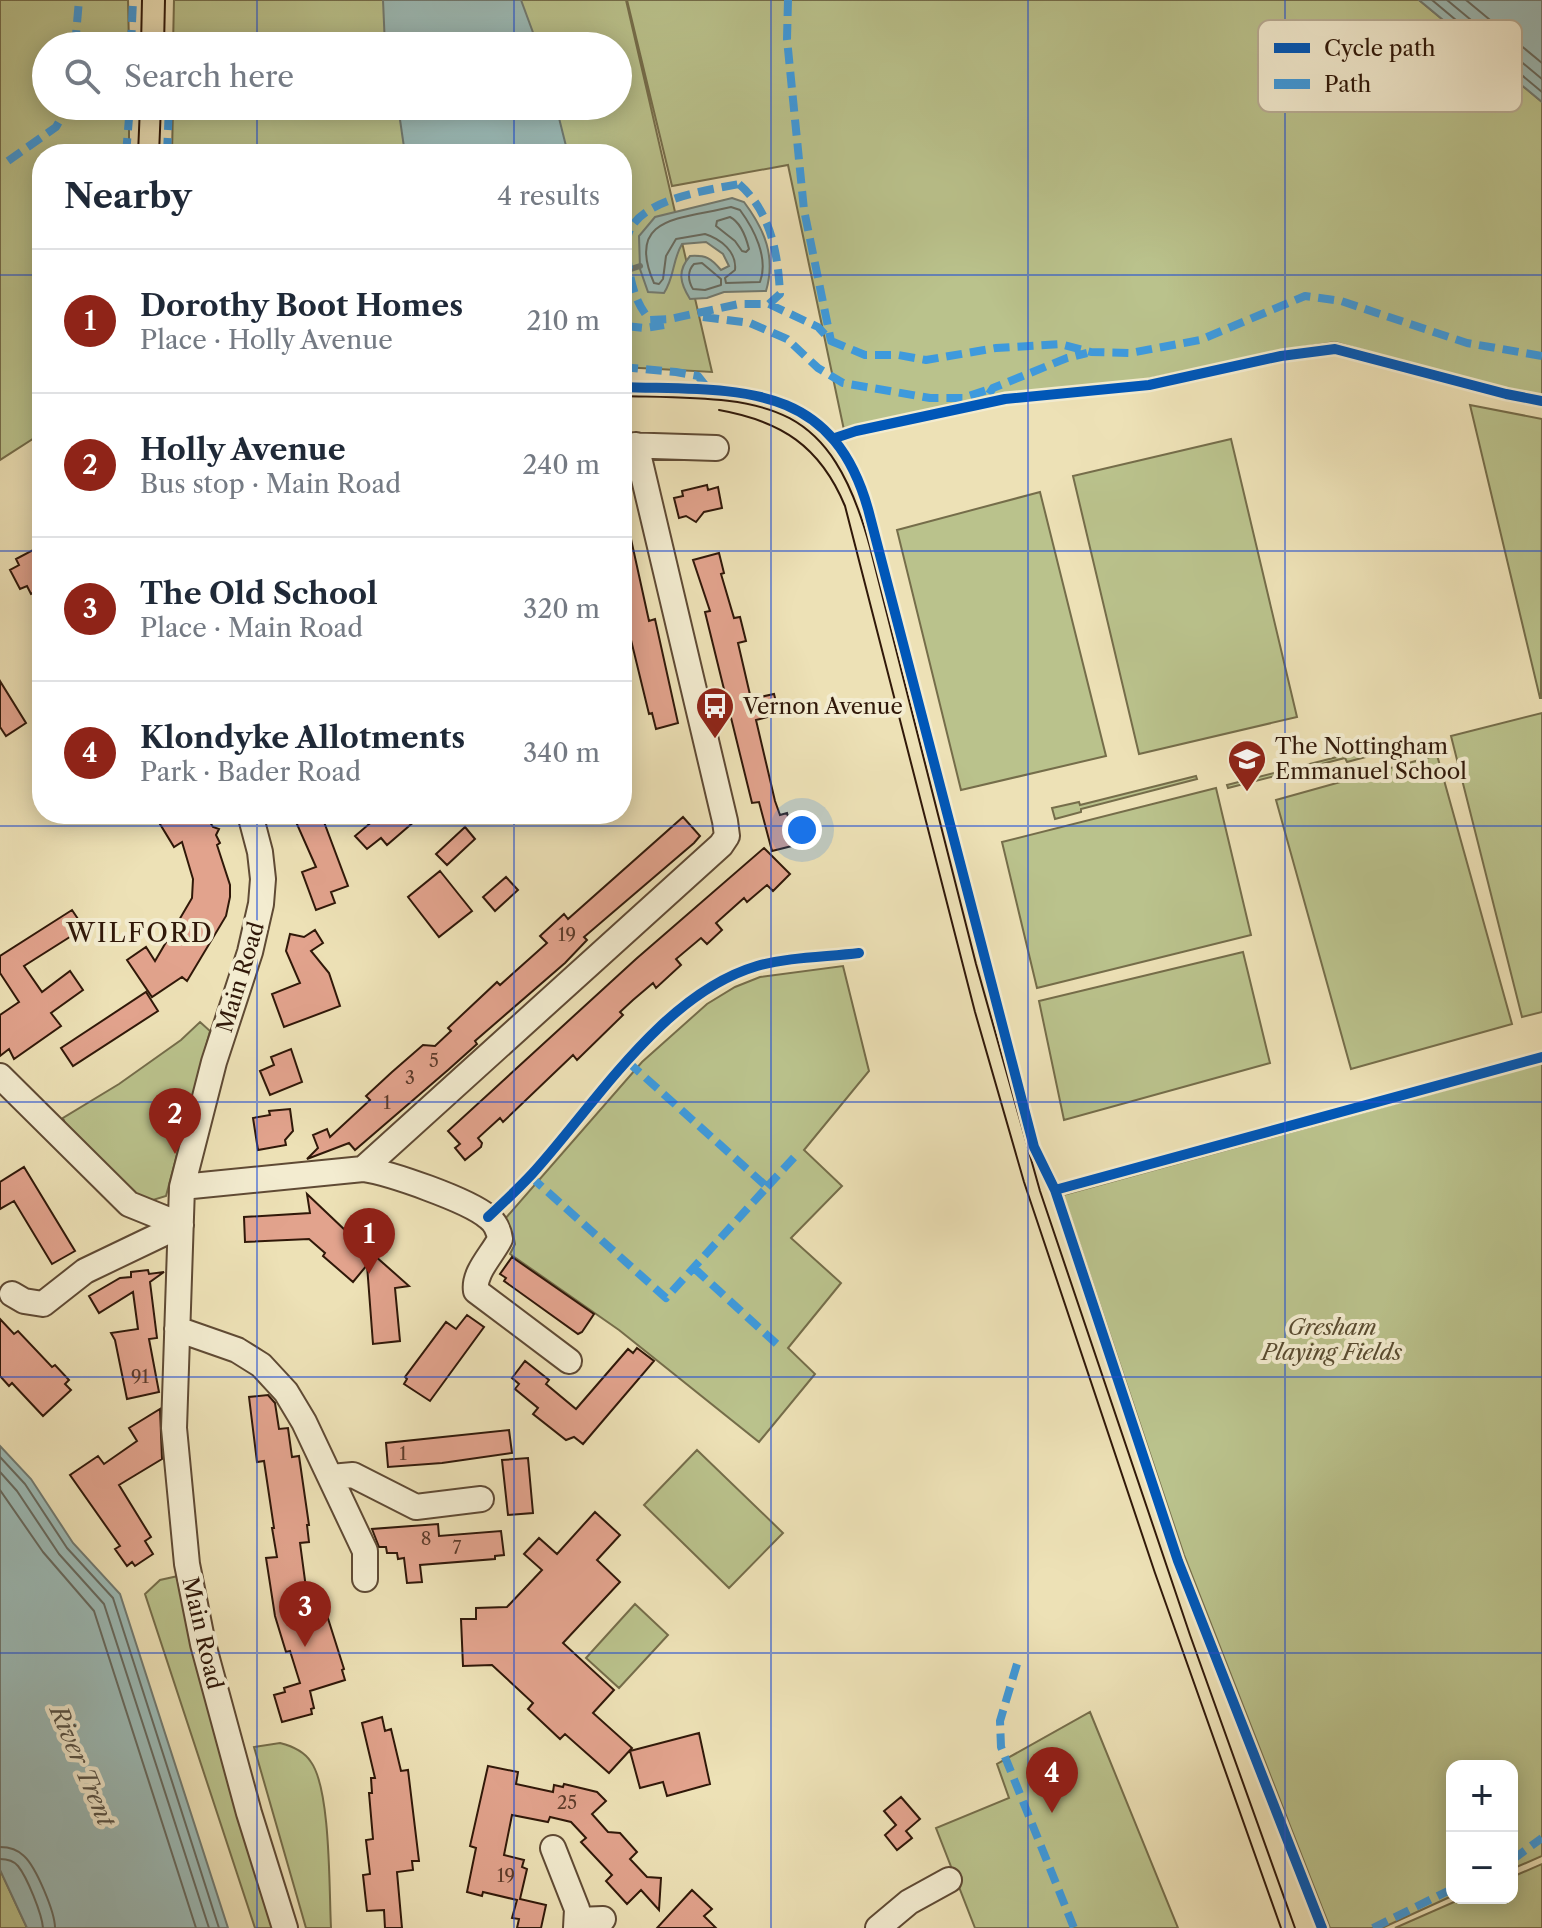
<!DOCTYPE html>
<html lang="en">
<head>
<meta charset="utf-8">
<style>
  body { margin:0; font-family:"Libre Caslon Text",serif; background:#f2f2f3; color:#1f2937 }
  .controls { position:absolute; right:24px; bottom:24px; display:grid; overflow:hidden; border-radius:16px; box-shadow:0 4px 20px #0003 }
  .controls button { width:72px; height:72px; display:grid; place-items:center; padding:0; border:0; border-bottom:2px solid #e0e1e3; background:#fff; color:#1f2937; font:40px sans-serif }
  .you { position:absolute; left:802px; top:830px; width:28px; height:28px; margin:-20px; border:6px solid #fff; border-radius:50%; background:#1a73e8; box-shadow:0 0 0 12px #1a73e833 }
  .badge { display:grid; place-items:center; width:52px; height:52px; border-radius:50%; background:#8f2418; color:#fff; font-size:26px; font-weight:700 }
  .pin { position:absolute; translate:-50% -66px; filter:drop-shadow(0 2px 4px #0008) }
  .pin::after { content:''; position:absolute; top:42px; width:28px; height:24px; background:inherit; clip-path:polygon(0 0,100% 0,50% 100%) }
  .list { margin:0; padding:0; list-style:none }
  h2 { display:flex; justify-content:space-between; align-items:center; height:104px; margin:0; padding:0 32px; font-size:34px }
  h2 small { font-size:26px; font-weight:400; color:#747a83 }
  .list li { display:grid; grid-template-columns:52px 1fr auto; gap:24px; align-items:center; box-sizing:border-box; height:144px; padding:0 32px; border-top:2px solid #e0e1e3 }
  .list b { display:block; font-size:30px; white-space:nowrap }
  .list p { margin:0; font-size:26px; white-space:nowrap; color:#747a83 }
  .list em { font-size:26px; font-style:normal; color:#747a83 }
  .icon { flex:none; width:44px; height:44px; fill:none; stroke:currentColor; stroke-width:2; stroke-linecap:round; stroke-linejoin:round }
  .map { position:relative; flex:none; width:1542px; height:1928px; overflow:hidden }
  .search { position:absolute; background:#fff; box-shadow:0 4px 20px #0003; left:32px; top:32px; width:600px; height:88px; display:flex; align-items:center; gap:20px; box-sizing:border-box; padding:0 28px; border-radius:44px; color:#747a83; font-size:30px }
  .panel { position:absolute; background:#fff; box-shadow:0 4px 20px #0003; left:32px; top:144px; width:600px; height:680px; border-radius:32px }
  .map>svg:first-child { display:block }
  .green { fill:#bac28c; stroke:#756d4a; stroke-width:2 }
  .water { fill:#9cbbb7; stroke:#717a71; stroke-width:2 }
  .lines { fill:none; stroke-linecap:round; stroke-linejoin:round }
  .shore { stroke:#666a60; stroke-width:2 }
  .stream { stroke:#717a71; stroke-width:6 }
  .building { fill:#e2a38d; stroke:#301809; stroke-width:2 }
  .minor-casing { stroke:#5f4a34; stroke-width:28 }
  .minor { stroke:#f3ecd0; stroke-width:24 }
  .tram { stroke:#301809; stroke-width:2 }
  .quiet { stroke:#3e9add; stroke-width:8; stroke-dasharray:16 8; stroke-linecap:butt }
  .cycleway-casing { stroke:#f3ecd0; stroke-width:15 }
  .cycleway { stroke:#0057b8; stroke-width:10 }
  .grid { fill:none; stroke:#1d4ed8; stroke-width:2; stroke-opacity:0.55 }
  .labels { text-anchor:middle; stroke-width:8; stroke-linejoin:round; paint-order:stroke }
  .number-label { font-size:18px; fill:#5c3b2a }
  .poi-label { font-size:22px; fill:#301809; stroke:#f3ecd0; text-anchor:start }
  .street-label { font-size:22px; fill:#301809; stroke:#f3ecd0 }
  .park-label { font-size:22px; font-style:italic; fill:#594b30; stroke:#f3ecd0 }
  .water-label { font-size:24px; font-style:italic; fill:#565146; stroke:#f3ecd0 }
  .quarter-label { font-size:26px; letter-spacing:2px; fill:#301809; stroke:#f3ecd0 }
  .key { fill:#f3ecd0; stroke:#b8ac94; stroke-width:2 }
  .key-label { font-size:22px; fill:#301809 }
</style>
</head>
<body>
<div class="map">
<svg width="1542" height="1928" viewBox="0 0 1542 1928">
  <rect width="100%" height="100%" fill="#ede1b6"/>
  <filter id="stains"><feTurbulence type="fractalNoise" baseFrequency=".0025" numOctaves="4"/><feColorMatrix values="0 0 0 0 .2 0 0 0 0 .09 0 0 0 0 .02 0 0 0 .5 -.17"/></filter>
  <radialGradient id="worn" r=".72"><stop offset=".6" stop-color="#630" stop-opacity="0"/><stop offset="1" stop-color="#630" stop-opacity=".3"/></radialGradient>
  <path class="green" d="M0,0H128L129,46H46V106H129V154H42V433L0,460Z
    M174,0H626L712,372L622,367V154H172L173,106H618V46H173Z
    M627,0H1419L1542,102V395L1464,380L1335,342L1291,349L1134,382L844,430L788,165L672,186Z
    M1470,405L1542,419L1541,698H1540Z
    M1231,439L1297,717L1139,754L1073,476Z
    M1040,492L1106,756L961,790L897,530Z
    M1542,713V1012L1522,1017L1451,736Z
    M1370,745L1373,755L1347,762L1345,758L1228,788L1227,785L1345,755L1344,751Z
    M1437,755L1512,1024L1351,1069L1276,800Z
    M1196,776L1197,779L1081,809V812L1055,819L1052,808L1079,802L1080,805Z
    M1216,788L1251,935L1037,988L1002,842Z
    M1243,952L1270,1063L1064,1120L1039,1001Z
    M843,966L869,1071L804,1150L842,1186L791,1238L841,1283L788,1348L815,1374L759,1442L619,1330L510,1254L515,1244L513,1234L504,1220L642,1062L707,1004L735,987L760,977Z
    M200,1022L210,1031L166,1196L153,1200L134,1196L66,1126L63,1118L119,1084L181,1040Z
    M1542,1063V1856L1512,1869V1766H1452V1896L1382,1928H1330L1184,1555L1063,1195Z
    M697,1450L783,1533L729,1588L644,1505Z
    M178,1576C200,1696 237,1812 275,1928H255L145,1594L160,1580Z
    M635,1604L668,1635L619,1688L586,1658Z
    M1090,1712L1178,1928H975L936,1828L1009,1798L997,1764Z
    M280,1743C292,1746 304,1751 311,1762C331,1790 329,1891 331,1928H306L254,1747Z
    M1542,1864V1928H1395L1463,1898H1512V1877Z
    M0,1870L2,1874L27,1928H0Z"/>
  <path class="water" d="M383,0H521L538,46H385Z
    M1419,0H1542V102L1536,97Z
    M398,106H556L568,154H405Z
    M732,198L744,202C765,230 776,257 766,291L724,292L707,298L690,299C680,283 677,271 690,256C706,255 711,258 721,270L729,266L723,254L706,242L682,244C672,261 675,276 664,293L648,292L640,269L639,236L655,217Z
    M0,1446L31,1479L73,1543L120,1594L228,1928H27L0,1870Z"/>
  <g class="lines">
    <path class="shore" d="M1432,0L1542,92
      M1447,0L1542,79
      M1466,0L1542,63
      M731,207L740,210C754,229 769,258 760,282L726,283L725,278L735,270C737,252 721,239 705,234L676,239L666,256L663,279L659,284L654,283C624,215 684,219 731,207Z
      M730,217C740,222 746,237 749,249L746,252L742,251L735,241L716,226L717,221Z
      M702,263L721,279V285L705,290L693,289C688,281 687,271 694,264Z
      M0,1457L25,1484L67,1548L113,1598L219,1928
      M0,1472L17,1491L59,1554L104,1604L209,1928
      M0,1490L43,1552L94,1611L196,1928
      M0,1847C9,1847 17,1849 24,1856C36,1867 55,1912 55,1928
      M0,1859C7,1859 13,1860 18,1866C27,1877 42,1914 43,1928"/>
    <path class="stream" d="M631,269L640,266"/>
  </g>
  <path class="building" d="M707,485L708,490L718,487L722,508L704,512L696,522L686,516L679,518L674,498L683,496L682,491Z
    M629,530L649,621L655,619L678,723L656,729L652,713L649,714L622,603V531Z
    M33,550L37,558L42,557V589L31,594L27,586L20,589L10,570L19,565L16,559Z
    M719,553L724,573L721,574L734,618L740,617L746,641L738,643L751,699L774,694L779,714L756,720L775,801L780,815L787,813L796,845L772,851L759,802L752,803L705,612L710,611L693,560Z
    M0,681L26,723L6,736L0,727Z
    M164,814H205L213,827L219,829L216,835L220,843L217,845L230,885V897L226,916L187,981L182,977L152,997L127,960L146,947L155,961L192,898L193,879L182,842L174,847L160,824L167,820Z
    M298,814H321L348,886L331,892L335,903L316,910L302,872L316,867L296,822L300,820Z
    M381,814H423L387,845L381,838L367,849L355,836Z
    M683,817L700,836L694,843L584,937L587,940L565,963L475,1041L477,1044L448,1070L355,1150L349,1143L307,1159L318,1148L313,1135L327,1129L330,1137L370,1100L366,1096L392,1072L423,1045L435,1046L451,1031L448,1028L497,982L500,985L547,943L540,936L564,914L568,919Z
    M465,827L475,839L447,865L436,854Z
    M764,848L790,874L773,891L767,885L747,902L744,898L716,923L722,930L707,944L701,938L676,959L681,965L656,988L653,983L633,1000L620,1012L623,1015L577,1060L573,1055L503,1122L500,1118L478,1138L482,1143L481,1147L465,1160L455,1148L460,1144L448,1131L636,959Z
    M440,871L472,911L439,937L408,897Z
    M506,877L518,890L495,911L483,897Z
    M72,910L84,928L24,966L42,992L70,971L83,990L51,1013L61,1026L14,1059L9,1049L0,1056V1015L19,1002L0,973V956Z
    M315,930L323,943L311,951L329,973L340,1006L284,1027L272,994L300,983L286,951L290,934L304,937Z
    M146,992L158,1011L73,1066L61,1048Z
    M291,1049L302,1082L270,1095L260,1071L274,1065L271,1057Z
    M290,1109L293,1131L285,1140L286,1145L258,1150L253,1118L270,1115L269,1111Z
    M24,1167L75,1251L52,1264L14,1201L0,1209V1182Z
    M307,1194L346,1231L353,1224L365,1236L369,1232L382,1244L374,1255L409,1286L395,1288L400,1341L373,1344L367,1265L353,1282L323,1256L325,1253L309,1239L245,1242L244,1217L310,1213Z
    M512,1257L594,1314L582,1332L578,1334L504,1281L506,1278L500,1274Z
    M148,1270L149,1274L164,1272L150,1282L157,1338L149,1339L159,1392L127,1399L115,1340L111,1333L138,1329L133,1292L99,1313L89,1296L120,1278L131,1277V1272Z
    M467,1315L484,1327L430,1401L404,1384L407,1379L405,1377L446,1322L456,1329Z
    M0,1319L14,1334L18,1331L52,1367L55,1365L69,1380L65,1384L71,1390L43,1416L12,1383L9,1386L0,1376Z
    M637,1348L654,1361L583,1444L574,1437L566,1440L533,1414L538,1408L515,1389L519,1384L512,1378L525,1361L549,1380L546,1384L576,1409L628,1349L633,1353Z
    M268,1395L275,1403L279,1429L288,1428L292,1457L299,1456L309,1525H307L309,1542L300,1543L310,1618L325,1609L344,1669L342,1670L345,1680L310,1691L314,1708L311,1709L312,1714L282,1722L274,1695L285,1692L284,1688L300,1683L290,1651L286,1652L275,1616L266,1558L277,1557L272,1528H274L264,1461L257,1462L249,1397Z
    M160,1409L162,1459L119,1485L151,1537L145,1541L153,1554L135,1566L132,1562L127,1566L115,1549L120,1546L70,1475L98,1456L104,1464L137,1441L129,1428Z
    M509,1430L512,1453L442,1463L388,1467L386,1443Z
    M528,1458L533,1513L508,1515L502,1460Z
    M595,1512L620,1535L597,1560L620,1582L563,1643L614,1690L593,1713L632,1748L609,1773L565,1734L560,1739L528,1709L533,1703L492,1665L463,1666L461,1619H476V1608L507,1607L542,1570L524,1554L539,1538L557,1554Z
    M438,1524L439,1536L501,1531L504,1555L495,1556V1559L420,1565L422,1582L407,1583L404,1558L398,1559L397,1553H387L386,1547H379L372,1529Z
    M382,1717L385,1731L391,1729L401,1771L408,1770L419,1861H412L413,1870L397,1872L402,1928H385L384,1910L367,1911L363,1875L370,1874L366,1840L373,1839L369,1793H372L371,1778H375L362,1723Z
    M699,1733L710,1784L667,1796L663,1782L640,1788L630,1751Z
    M488,1766L518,1772L516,1784L553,1792L554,1785L563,1787L564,1784L597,1792L606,1801L592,1814L608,1832L620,1833L637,1852L630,1859L647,1877L661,1878L659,1910L641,1890L627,1904L606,1881L612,1875L581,1842L586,1838L571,1822L550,1817L548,1822L512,1815L504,1855L524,1860L522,1867L527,1869L520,1899L546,1905L541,1928H517L519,1919L512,1918L517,1900L483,1892L482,1896L467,1892L476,1848L470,1846Z
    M901,1797L920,1819L906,1831L912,1838L897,1850L885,1835L896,1825L884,1811Z
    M692,1890L712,1909L704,1916L716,1928H657Z"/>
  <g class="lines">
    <defs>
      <path id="minor" d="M622,445L716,448
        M250,814L260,852L263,879L261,904L250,952L214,1062L182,1187L174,1428L187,1564L203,1644L249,1813L285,1928
        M0,1076L129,1204L181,1225
        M363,1169L721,845L727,836L725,821L636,445
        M182,1187L363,1169C390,1173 468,1200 488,1217C495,1222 499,1231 500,1239C492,1255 473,1273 476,1291L569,1361
        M12,1294L24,1301L43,1304L85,1271L181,1225
        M177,1329L237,1350L261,1365L286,1392L304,1422L365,1551V1579
        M331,1477L353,1475L416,1507L481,1499
        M553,1848L577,1909L576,1928
        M578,1920L603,1919
        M878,1928L909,1902L949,1880"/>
    </defs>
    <use href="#minor" class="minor-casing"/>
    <use href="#minor" class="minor"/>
    <path class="tram" d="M141,46L142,0
      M164,46L165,0
      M138,154L140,106
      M159,154L161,106
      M622,396C762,400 828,392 870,547L976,964L1040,1191L1190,1635L1295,1928
      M719,410C781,421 820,446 845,506L975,1012L1024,1182L1155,1573L1281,1928"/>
    <path class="quiet" d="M788,0L787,39L804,210L831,341
      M75,46L79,0
      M131,46L133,0
      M126,154L130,106
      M167,154L169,106
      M8,161L56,127L68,106
      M739,184C771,212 778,254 780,294L769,304H739L670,319L650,320C637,305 632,288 629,269C627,256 624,238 632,226C650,198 708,190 739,184Z
      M769,304L818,327L831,341L865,355H898L926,360L996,348L1060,344L1091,352L1130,353L1200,340L1305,296L1341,301L1467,343L1542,356
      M703,317L750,323L787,339L818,368L843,383L930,398H963L993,388
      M626,326L645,328L664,325
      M622,367L676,372L698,376L709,390
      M989,394L993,388L1067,358L1087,353
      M530,1176L666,1298L767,1187L628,1062
      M767,1187L799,1152
      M694,1268L780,1347
      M1017,1664L1000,1721L1001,1747L1074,1928
      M1512,1860L1542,1838
      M1373,1928L1452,1889"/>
    <defs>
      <path id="cycleway" d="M622,387C734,391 831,378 868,509L1034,1147L1055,1190L1178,1561L1322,1928
        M835,438L856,431L1005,399L1149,385L1281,356L1335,349L1506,394L1542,401
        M1055,1190L1542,1057
        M488,1217C503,1203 518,1189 532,1174C595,1105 662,994 757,966C789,957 826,957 859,953"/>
    </defs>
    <use href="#cycleway" class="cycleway-casing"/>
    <use href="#cycleway" class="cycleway"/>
  </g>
  <path class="grid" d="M257,0V46M514,0V46M771,0V1928M1028,0V1928M1285,0V1928M257,106V154M514,106V154M0,275H42M622,275H1542M0,551H42M622,551H1542M257,814V1928M514,814V1928M0,826H1542M0,1102H1542M0,1377H1542M0,1653H1542"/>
  <defs>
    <symbol id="bus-pin" viewBox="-11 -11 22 30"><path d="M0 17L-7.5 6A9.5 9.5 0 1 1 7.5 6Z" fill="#8f2418" stroke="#f3ecd0"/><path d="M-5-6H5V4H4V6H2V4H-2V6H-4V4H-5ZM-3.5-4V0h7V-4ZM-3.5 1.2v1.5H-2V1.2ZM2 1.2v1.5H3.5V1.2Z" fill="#fff"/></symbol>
    <symbol id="school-pin" viewBox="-11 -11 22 30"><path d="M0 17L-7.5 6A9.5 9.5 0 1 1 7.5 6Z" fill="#8f2418" stroke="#f3ecd0"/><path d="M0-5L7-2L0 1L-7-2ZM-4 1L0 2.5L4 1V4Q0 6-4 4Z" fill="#fff"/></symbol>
  </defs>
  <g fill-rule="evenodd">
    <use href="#bus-pin" x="693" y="684" width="44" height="60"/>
    <use href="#school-pin" x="1225" y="737" width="44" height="60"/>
  </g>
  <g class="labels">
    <g class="number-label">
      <text x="567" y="941">19</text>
      <text x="434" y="1067">5</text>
      <text x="410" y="1084">3</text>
      <text x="387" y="1109">1</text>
      <text x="140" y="1383">91</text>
      <text x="403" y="1460">1</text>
      <text x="426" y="1545">8</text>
      <text x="457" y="1554">7</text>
      <text x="567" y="1809">25</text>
      <text x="506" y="1882">19</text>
    </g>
    <g class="poi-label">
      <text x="743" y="714">Vernon Avenue</text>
      <text x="1275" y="754">The Nottingham<tspan x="1275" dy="25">Emmanuel School</tspan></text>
    </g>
    <g class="street-label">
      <text transform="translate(240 977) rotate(-73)" y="8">Main Road</text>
      <text transform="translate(203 1633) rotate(77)" y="8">Main Road</text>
    </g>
    <g class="park-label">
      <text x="1332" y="1335">Gresham<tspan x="1332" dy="25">Playing Fields</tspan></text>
    </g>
    <g class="water-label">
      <text transform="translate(82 1766) rotate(67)" y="8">River Trent</text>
    </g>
    <g class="quarter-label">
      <text x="140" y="942">WILFORD</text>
    </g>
  </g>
  <rect x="1258" y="20" width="264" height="92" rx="12" class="key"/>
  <rect x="1274" y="43" width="36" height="10" fill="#0057b8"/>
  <rect x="1274" y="79" width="36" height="10" fill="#3e9add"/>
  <g class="key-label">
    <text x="1324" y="56">Cycle path</text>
    <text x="1324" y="92">Path</text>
  </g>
  <rect width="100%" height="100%" filter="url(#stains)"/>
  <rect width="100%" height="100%" fill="url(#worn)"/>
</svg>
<div class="controls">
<button>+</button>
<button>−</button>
</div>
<div class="you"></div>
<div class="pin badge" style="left:369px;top:1274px">1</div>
<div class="pin badge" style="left:175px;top:1154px">2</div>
<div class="pin badge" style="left:305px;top:1647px">3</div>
<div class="pin badge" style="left:1052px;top:1813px">4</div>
<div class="search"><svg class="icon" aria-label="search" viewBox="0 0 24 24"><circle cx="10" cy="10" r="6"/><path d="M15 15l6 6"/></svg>Search here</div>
<section class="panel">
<h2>Nearby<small>4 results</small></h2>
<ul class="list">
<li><span class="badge">1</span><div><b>Dorothy Boot Homes</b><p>Place · Holly Avenue</p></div><em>210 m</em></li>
<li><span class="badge">2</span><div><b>Holly Avenue</b><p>Bus stop · Main Road</p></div><em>240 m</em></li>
<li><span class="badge">3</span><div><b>The Old School</b><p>Place · Main Road</p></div><em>320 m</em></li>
<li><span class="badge">4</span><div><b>Klondyke Allotments</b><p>Park · Bader Road</p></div><em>340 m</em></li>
</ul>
</section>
</div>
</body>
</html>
